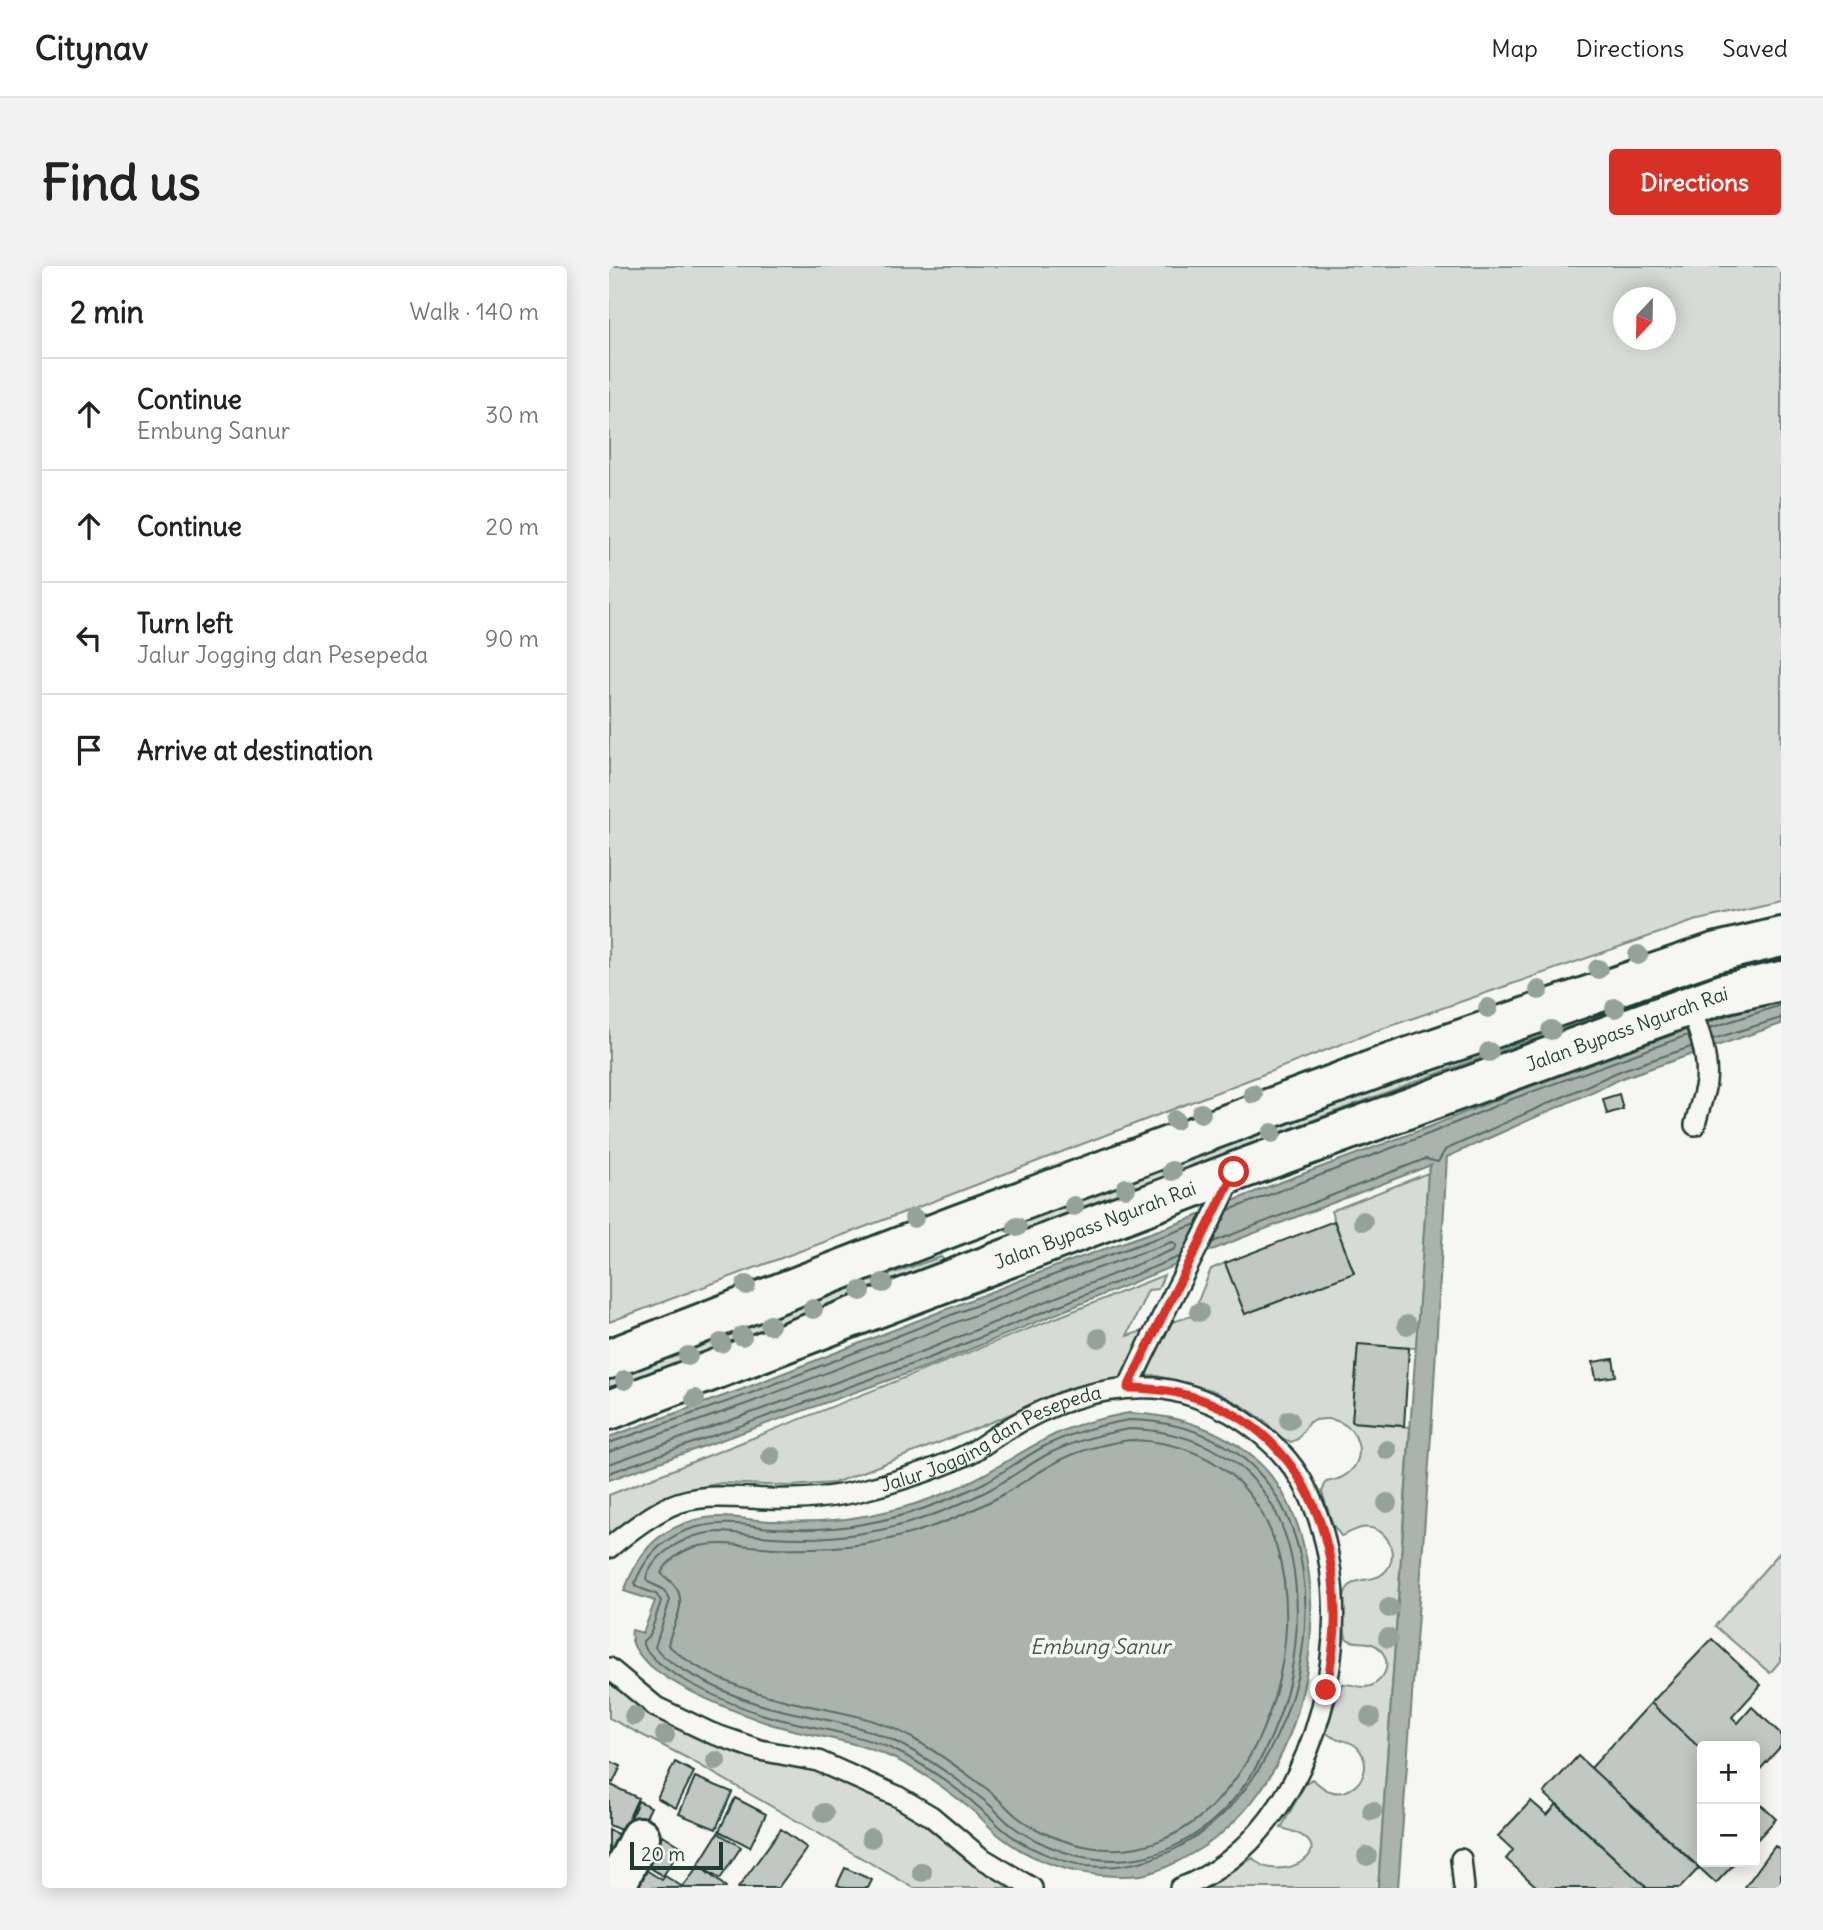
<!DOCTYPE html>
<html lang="en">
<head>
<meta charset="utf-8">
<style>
  body { margin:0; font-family:Delius,sans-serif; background:#f2f2f2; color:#222 }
  .controls { position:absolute; right:21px; bottom:21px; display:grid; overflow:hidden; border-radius:7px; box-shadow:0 4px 18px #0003 }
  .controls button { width:63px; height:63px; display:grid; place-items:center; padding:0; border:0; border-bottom:2px solid #e0e0e0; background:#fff; color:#222; font:35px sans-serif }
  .compass { position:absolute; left:1004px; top:21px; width:63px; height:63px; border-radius:50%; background:#fff; box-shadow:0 4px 18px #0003; rotate:202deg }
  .scale { position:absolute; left:21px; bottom:18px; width:93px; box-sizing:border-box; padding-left:7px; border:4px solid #1f3d34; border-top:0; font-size:19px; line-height:24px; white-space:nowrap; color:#1f3d34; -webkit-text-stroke:5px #f6f6f2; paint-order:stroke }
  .stop { position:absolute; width:21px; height:21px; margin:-16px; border:5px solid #d93025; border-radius:50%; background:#fff }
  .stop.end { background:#d93025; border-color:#fff; box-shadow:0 2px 7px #0008 }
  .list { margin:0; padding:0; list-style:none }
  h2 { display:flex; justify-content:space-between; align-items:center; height:91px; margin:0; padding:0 28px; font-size:30px }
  h2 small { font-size:23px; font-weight:400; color:#767676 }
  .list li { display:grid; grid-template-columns:46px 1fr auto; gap:21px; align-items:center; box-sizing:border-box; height:112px; padding:0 28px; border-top:2px solid #e0e0e0 }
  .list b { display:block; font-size:26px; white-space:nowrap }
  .list p { margin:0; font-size:23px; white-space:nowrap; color:#767676 }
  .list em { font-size:23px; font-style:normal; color:#767676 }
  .icon { flex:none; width:38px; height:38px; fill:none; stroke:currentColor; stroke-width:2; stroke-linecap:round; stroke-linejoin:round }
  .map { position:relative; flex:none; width:1172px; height:1622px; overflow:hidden; border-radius:7px }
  header { display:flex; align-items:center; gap:42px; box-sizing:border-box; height:98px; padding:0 35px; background:#fff; border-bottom:2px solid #e0e0e0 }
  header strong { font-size:33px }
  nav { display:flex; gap:38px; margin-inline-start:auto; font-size:24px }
  .intro { display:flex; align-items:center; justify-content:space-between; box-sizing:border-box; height:168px; padding:0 42px }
  h1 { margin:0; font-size:49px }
  .button { padding:18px 32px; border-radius:7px; background:#d93025; color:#fff; font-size:24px; font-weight:700 }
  main { display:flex; gap:42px; padding:0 42px }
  aside { flex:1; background:#fff; border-radius:7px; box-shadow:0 4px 18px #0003 }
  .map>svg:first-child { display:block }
  .green { fill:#d6dbd6; stroke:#7a8c85; stroke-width:2; fill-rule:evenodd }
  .water { fill:#aab3ae; stroke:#72847d; stroke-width:2 }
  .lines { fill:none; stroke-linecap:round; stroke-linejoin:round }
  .shore { stroke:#576c65; stroke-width:2 }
  .building { fill:#c1c8c3; stroke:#1f3d34; stroke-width:2 }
  .lane-casing { stroke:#1f3d34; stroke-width:24 }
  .street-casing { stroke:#1f3d34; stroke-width:44 }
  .highway-casing { stroke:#1f3d34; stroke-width:44 }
  .lane { stroke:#f6f6f2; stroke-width:19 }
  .street { stroke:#f6f6f2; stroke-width:38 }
  .highway { stroke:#f6f6f2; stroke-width:38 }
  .tree { fill:#94a29b }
  .route { stroke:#d93025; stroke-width:9 }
  .labels { text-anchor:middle; stroke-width:7; stroke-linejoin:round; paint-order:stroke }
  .street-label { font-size:19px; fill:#1f3d34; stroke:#f6f6f2 }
  .water-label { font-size:21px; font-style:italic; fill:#425a52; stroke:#f6f6f2 }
</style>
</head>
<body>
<header>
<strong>Citynav</strong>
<nav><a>Map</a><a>Directions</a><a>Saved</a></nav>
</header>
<div class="intro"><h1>Find us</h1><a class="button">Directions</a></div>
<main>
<aside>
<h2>2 min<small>Walk · 140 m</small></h2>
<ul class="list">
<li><svg class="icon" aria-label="ahead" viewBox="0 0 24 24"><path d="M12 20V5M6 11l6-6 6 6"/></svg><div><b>Continue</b><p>Embung Sanur</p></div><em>30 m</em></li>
<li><svg class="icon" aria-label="ahead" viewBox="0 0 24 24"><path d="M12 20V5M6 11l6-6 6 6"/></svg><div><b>Continue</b></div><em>20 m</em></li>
<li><svg class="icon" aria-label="left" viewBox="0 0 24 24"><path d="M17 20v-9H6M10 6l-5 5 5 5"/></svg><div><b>Turn left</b><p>Jalur Jogging dan Pesepeda</p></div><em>90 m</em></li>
<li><svg class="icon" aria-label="arrive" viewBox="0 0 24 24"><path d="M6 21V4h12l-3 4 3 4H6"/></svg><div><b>Arrive at destination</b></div></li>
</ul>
</aside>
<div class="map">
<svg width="1172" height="1622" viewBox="0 0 1172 1622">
  <rect width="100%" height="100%" fill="#f6f6f2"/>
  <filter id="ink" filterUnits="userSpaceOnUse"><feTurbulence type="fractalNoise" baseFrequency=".0143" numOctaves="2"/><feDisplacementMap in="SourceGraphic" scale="14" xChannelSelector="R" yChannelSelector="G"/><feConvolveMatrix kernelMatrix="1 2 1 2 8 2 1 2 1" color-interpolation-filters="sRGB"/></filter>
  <g filter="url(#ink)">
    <path class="green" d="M0,0H1172V635L1085,655L764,766L320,937L0,1056ZM1015,32H1056V74H1015Z
      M1172,686V699C1133,709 1093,719 1055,731C840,796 633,884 422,961L403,967L397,965L399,959L949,753Z
      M819,907L807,1082L749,1079L743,1156L801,1161L769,1622H596L644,1592C667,1622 745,1580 672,1562L697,1517L703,1513C709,1517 714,1523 721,1525C740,1532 761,1512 755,1493C747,1468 726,1479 716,1465L733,1418C741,1417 747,1421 755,1421C768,1421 780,1407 777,1394C775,1387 770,1380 763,1378C753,1374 745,1379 737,1372C735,1359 731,1335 738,1323C745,1311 762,1316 772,1309C789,1298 785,1272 768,1264C754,1257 744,1266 732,1270L724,1259L713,1226L717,1216C773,1208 751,1138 700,1156L689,1173L682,1176L670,1171L656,1155L634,1140L603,1124L544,1109L511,1112L469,1120L363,1164L225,1217L180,1220L112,1217L69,1226L43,1239L0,1272V1229L555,1009L549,1023L539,1024L518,1070L583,1050L602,1003L616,997L636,1048L745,1007L722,945Z
      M332,991L335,994L334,997L0,1125V1114L121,1066L270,1012Z
      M1172,1285V1394L1161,1407L1106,1360Z
      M0,1417L40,1447L85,1471L161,1495L217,1506L306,1547L380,1609L404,1622H305L78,1492L0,1452Z"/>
    <path class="water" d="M1172,731V758L1016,811L838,891L822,1170L789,1622H769L819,907L822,899L630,973L325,1098L0,1214V1171L134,1123L453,998L581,953L648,925L820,861L956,806Z
      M520,1147C571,1149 622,1165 658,1205C724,1281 710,1434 658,1515C641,1541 620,1564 594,1581C576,1592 554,1605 532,1609C517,1611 499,1610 483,1608C453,1605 416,1590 392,1571C384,1565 377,1557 370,1550C343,1527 310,1502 277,1489C237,1472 193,1469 152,1455C123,1444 14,1405 23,1364L34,1367L46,1335L15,1325C29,1289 44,1267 83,1255C112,1246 138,1255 167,1255C207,1257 246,1254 284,1244C314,1237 346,1224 374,1209C402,1194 428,1175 458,1163C478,1155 499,1151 520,1147Z"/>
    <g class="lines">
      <path class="shore" d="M1101,762L1172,739
        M1104,773L1172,752
        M620,944L822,867L903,833L1079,769
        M604,976L816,893L829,896L836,884L1013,804L1082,781
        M520,1154C808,1161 707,1622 477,1600C450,1595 418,1583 396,1565C388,1559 382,1551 374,1545C347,1521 314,1497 281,1482C244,1467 205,1462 166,1452C136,1444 106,1431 79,1416C62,1407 44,1395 34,1379V1375L41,1369L52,1335L47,1328L28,1321L26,1317C43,1273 81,1255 127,1258C140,1258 152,1262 164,1262C194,1264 225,1264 254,1258C296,1251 337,1236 375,1217C395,1206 414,1192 434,1181C461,1167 490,1159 520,1154Z
        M520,1163C573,1164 628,1185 658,1231C737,1354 653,1619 480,1592C454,1588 423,1575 402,1559C393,1552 386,1543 377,1536C349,1513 319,1492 287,1476C251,1458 210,1453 172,1444C143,1438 113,1425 87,1411C72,1403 56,1394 46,1381L61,1334L54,1323L39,1316L37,1312C47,1284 81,1267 110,1266C128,1266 145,1270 163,1271C193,1273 224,1272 254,1267C297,1261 341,1244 380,1224C400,1213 419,1199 439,1188C465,1175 492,1168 520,1163Z
        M521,1174C777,1179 686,1618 480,1581C456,1577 425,1565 406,1549C396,1540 388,1531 378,1523C350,1502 323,1482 292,1466C254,1447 211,1444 171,1433C132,1423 88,1406 59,1379C62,1361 78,1341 68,1323C64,1316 57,1312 52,1307C77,1266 127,1280 165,1282C195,1283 225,1282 255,1278C300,1271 346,1254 386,1233C405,1223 422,1210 441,1200C465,1185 493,1178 521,1174Z
        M0,1177L137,1129L455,1005L588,958
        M0,1186L140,1137L458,1013L563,976L568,978L566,983L320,1083L0,1198
        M0,1207L323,1091L572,990"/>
    </g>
    <path class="building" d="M1010,828L1014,843L998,848L994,833Z
      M725,955L745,1007L636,1048L616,997Z
      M749,1078L800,1082L795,1160L743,1156Z
      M1004,1093L1007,1110L987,1113L984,1096Z
      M1103,1373L1152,1419L1123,1451L1129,1457L1143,1441L1172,1468V1480L1146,1509V1480H1093V1484L1042,1437Z
      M1042,1437L1093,1484V1596H1127L1107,1617L982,1502Z
      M969,1490L1090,1602L1071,1622H1038L935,1527Z
      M0,1495L12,1500L4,1517L0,1515Z
      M66,1496L85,1506L67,1542L48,1532Z
      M86,1511L123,1526L107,1563L70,1548Z
      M0,1518L29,1532L14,1565L0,1559Z
      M126,1532L157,1548L141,1581L110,1565Z
      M1146,1533L1167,1553L1146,1576Z
      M29,1535L42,1541L30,1566L18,1561Z
      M922,1535L938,1549L948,1538L1038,1622H929L897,1593L904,1584L889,1570Z
      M172,1563L198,1582L169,1622H129Z
      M0,1564L21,1574L0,1605Z
      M109,1567L132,1581L111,1613L89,1599Z
      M54,1569L73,1581L54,1610L35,1598Z
      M1166,1580L1172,1585V1622H1137L1136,1621Z
      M26,1597L53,1614L56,1610L72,1620L70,1622H10Z
      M90,1600L117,1621V1622H73Z
      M236,1602L263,1614L259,1622H236L228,1619Z"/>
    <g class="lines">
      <defs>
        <g id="lane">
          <path d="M1080,740C1090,763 1100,791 1097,816C1095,830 1089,845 1086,859"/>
          <path d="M519,1122C552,1049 591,980 625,907"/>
          <path id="s1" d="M0,1282C19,1266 40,1250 61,1240C92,1226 127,1232 159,1233C192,1234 226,1232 258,1223C293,1214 330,1203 363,1186C374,1180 383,1172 394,1166C440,1137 491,1119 546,1122C571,1124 600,1135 622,1147C650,1164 676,1186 693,1215C763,1340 714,1568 571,1622"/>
          <path d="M0,1402L47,1441L102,1467L151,1484L209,1495L288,1530L322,1550L371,1591L423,1622"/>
          <path d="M852,1593L855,1622"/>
        </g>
        <path id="street" d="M6,1622L31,1571"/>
        <g id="highway">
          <path d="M0,1093L345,960L777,799L1105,687L1172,671"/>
          <path id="s2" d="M0,1144L625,906L1113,728L1172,715"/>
        </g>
      </defs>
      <use href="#lane" class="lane-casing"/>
      <use href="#street" class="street-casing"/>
      <use href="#highway" class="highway-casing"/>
      <use href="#lane" class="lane"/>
      <use href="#street" class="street"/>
      <use href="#highway" class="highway"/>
    </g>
    <g class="tree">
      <circle cx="1029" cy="689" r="10"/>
      <circle cx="989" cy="703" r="10"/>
      <circle cx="930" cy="724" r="10"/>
      <circle cx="879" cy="742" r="10"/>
      <circle cx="1006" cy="742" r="10"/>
      <circle cx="942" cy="764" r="10"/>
      <circle cx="880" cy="786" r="10"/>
      <circle cx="644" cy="828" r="10"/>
      <circle cx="592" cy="847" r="10"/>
      <circle cx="566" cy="854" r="10"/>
      <circle cx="663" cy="867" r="10"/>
      <circle cx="563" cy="905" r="10"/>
      <circle cx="517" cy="922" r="10"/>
      <circle cx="465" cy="940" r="10"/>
      <circle cx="305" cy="952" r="10"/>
      <circle cx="754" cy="955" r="10"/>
      <circle cx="408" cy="961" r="10"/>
      <circle cx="274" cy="1017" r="10"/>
      <circle cx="137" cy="1019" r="10"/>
      <circle cx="252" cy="1025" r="10"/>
      <circle cx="204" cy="1043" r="10"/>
      <circle cx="590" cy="1046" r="10"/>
      <circle cx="161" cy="1059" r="10"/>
      <circle cx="798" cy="1059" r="10"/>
      <circle cx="133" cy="1070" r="10"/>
      <circle cx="490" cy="1072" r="10"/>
      <circle cx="112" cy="1077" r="10"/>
      <circle cx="79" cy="1090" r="10"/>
      <circle cx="16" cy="1114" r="10"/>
      <circle cx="86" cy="1133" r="10"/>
      <circle cx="680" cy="1154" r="10"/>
      <circle cx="778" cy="1184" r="10"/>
      <circle cx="162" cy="1190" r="10"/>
      <circle cx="778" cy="1237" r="10"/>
      <circle cx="780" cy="1342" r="10"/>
      <circle cx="779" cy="1372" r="10"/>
      <circle cx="25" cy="1450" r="10"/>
      <circle cx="761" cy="1451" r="10"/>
      <circle cx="56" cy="1469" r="10"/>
      <circle cx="107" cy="1495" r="10"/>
      <circle cx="763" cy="1545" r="10"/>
      <circle cx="215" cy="1547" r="10"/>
      <circle cx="262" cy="1572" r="10"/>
      <circle cx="758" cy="1590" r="10"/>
      <circle cx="313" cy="1606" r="10"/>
    </g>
  </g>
  <g class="lines" filter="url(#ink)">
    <path class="route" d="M625,906C591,979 552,1049 519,1122C658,1122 730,1229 726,1361C725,1382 721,1403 717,1424"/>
  </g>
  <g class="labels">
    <g class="street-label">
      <text dy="7" stroke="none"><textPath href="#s2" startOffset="1087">Jalan Bypass Ngurah Rai</textPath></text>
      <text dy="7" stroke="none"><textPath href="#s2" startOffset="520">Jalan Bypass Ngurah Rai</textPath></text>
      <text dy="7" stroke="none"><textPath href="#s1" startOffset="408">Jalur Jogging dan Pesepeda</textPath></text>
    </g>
    <g class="water-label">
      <text x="491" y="1388">Embung Sanur</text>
    </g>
  </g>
</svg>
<div class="controls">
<button>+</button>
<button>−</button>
</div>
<svg class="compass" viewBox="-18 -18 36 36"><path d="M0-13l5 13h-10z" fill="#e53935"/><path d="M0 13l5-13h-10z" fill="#767676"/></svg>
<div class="scale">20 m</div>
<div class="stop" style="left:625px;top:906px"></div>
<div class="stop end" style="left:717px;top:1424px"></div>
</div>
</main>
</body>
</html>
